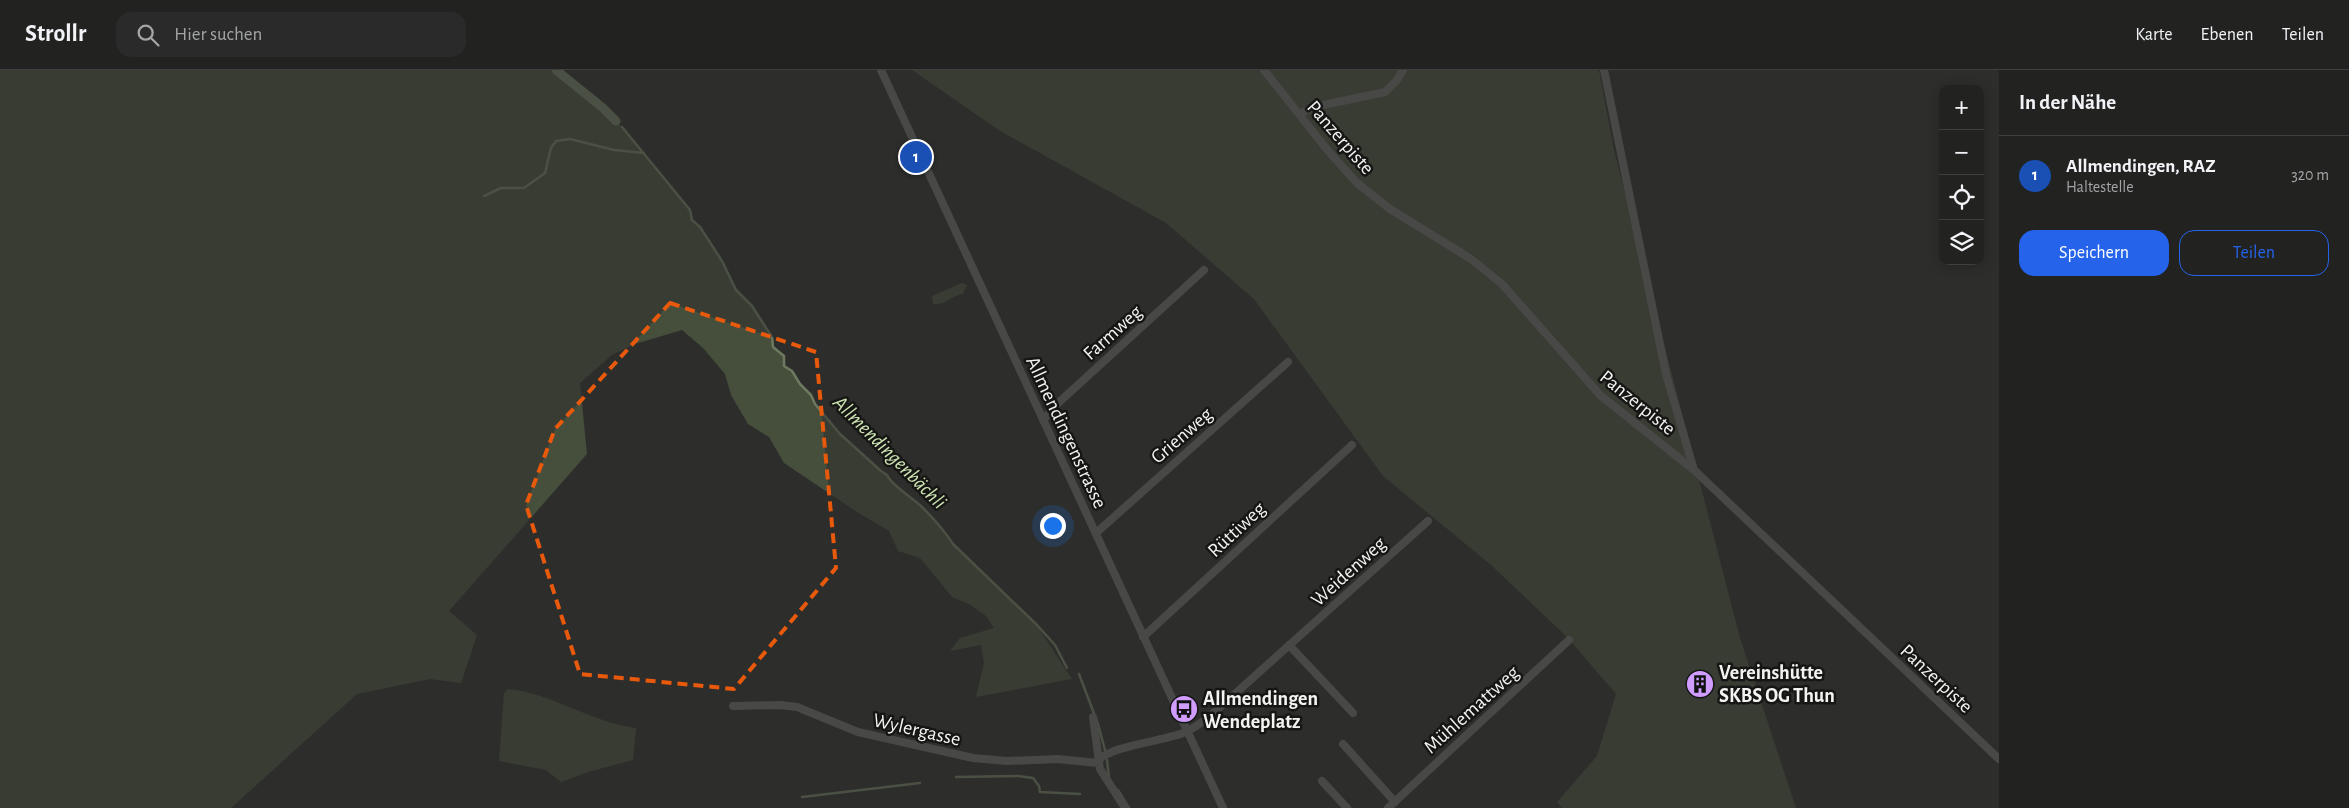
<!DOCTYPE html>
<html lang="de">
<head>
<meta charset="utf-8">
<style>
  body { margin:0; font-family:"Alegreya Sans",sans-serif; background:#2a2a2a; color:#f1f3f6 }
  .controls { position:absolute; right:15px; top:15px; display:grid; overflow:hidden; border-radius:10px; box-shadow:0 2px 12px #0003 }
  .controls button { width:45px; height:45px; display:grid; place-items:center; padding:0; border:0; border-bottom:1px solid #3f3f3f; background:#222221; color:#f1f3f6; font:25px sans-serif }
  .you { position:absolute; left:1052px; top:455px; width:18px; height:18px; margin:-12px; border:4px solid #fff; border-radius:50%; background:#1a73e8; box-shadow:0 0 0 8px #1a73e833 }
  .badge { display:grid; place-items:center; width:32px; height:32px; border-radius:50%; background:#2563eb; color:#fff; font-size:16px; font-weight:700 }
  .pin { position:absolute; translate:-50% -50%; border:2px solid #fff; box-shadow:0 1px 5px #0006 }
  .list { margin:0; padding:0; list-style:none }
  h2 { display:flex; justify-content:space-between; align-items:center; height:65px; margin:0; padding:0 20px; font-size:21px }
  h2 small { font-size:16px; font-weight:400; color:#a2a4a5 }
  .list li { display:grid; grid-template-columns:32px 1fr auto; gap:15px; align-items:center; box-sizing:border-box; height:80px; padding:0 20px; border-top:1px solid #3f3f3f }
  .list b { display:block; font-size:19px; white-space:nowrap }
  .list p { margin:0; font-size:16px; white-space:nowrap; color:#a2a4a5 }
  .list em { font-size:16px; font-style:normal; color:#a2a4a5 }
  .actions { display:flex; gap:10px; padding:15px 20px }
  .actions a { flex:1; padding:11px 0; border:1px solid #2563eb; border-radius:15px; text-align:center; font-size:18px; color:#2563eb }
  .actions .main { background:#2563eb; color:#fff }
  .icon { flex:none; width:28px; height:28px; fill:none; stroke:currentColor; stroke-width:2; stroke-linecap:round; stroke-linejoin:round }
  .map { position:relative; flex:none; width:1999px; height:738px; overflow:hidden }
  header { display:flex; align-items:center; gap:30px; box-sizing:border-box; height:70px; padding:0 25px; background:#222221; border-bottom:1px solid #3f3f3f }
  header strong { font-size:24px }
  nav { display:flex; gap:28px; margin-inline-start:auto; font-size:18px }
  .search { width:350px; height:45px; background:#2a2a2a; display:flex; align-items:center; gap:12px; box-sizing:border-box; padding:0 18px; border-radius:15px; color:#a2a4a5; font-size:19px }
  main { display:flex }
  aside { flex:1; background:#222221 }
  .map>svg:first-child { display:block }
  .green { fill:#464e3c }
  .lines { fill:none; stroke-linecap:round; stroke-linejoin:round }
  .stream { stroke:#6e7a5f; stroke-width:2.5 }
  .canal { stroke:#6e7a5f; stroke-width:9 }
  .minor { stroke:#696a68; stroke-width:8 }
  .marked { fill:none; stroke:#e8590c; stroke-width:4; stroke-dasharray:10 6; stroke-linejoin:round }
  .labels { text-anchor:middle; stroke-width:5; stroke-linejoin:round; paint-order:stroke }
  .street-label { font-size:20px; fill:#f3f3f2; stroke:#161615 }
  .poi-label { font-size:20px; font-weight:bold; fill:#f3f3f2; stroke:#161615; text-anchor:start }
  .water-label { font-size:21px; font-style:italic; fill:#cee5b2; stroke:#161615 }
</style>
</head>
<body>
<header>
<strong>Strollr</strong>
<div class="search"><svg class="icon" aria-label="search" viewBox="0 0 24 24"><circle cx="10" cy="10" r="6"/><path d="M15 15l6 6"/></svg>Hier suchen</div>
<nav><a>Karte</a><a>Ebenen</a><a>Teilen</a></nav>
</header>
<main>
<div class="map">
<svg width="1999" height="738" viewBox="0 0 1999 738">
  <rect width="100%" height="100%" fill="#2d2e2c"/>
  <path class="green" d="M0,0H556L603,38L624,59L690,140L692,150L700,157L722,191L736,220L752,236L772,267L774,277L784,286V296L792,301L800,314L811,325L815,334L840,364L881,401L887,405C891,415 913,428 922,437C934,449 944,460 953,474L1038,557L1072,609L976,627L984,593L981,575L950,581L960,568L994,558L986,546L969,534L952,527L920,488L898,481L889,461L857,442L784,393L769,367L748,354L731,325L725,304L703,278L682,260L635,274L612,285L580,313L587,384L449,541L477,565L461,613L430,609L357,624L231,738H0Z
    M912,0H1599L1614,80L1740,568L1796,738H1562L1557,732L1597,686L1616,624L1567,567L1491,495L1383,406L1254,229L1166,153L1000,61Z
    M962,213L967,215L963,224C952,225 945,236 933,234L932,226Z
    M508,619C552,623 592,653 636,658L633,690L588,702L561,712L546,700L499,691L504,623Z"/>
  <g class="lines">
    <path class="stream" d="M622,57L690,140L692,150L700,157L722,191L736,220L752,236L772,267L773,277L784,286V296L792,301L800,314L811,325L815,334L840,364L881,401L887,405C891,415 913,428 922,437C934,449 944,460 953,474L1037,555L1055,575L1067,598
      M484,126L501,118H524L545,103L551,78L556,71L570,69L614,80L644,83
      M1079,604L1098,654L1105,680
      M1107,690L1109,708
      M956,707L1018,706L1033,708L1039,716L1040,722L1080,724
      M1118,720L1129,738
      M802,727L920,713"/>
    <path class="canal" d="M556,0L603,38L616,51"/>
    <path class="minor" d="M881,0L1223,738
      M1264,0L1329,82L1357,113L1390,139L1471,189L1502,214L1600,325L1694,400L1999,689
      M1604,0L1666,304L1694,400
      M1299,44L1314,37L1385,22L1397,10L1403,0
      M1043,350L1057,334L1204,200
      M1096,463L1288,292
      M1143,567L1352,375
      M1289,575L1353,643
      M733,636L780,635L797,637L858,662L973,688L1007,691L1057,689L1098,693
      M1093,647L1100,699L1125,738
      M1343,674L1395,732
      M1099,690C1111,676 1163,671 1183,663C1199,657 1214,642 1227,631L1428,451
      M1322,711L1347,738
      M1388,738L1569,570"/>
  </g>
  <path d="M0 0H1999V738H0ZM670,233L816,282L836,498L734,619L580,604L526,435L555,359Z" fill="#2d2e2c" fill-opacity=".55" fill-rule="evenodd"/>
  <path class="marked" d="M670,233L816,282L836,498L734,619L580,604L526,435L555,359Z"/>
  <defs>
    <symbol id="building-disc" viewBox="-11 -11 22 22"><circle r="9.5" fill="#d09dff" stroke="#161615"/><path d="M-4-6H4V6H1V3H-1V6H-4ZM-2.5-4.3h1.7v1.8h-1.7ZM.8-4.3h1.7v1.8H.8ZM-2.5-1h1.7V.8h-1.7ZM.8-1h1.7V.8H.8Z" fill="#111"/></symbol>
    <symbol id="bus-disc" viewBox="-11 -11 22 22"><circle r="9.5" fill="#d09dff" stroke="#161615"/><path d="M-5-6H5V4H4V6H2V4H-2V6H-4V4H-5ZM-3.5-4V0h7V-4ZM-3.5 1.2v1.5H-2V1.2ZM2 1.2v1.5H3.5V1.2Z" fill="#111"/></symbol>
  </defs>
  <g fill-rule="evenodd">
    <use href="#building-disc" x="1684" y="598" width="32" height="32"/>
    <use href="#bus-disc" x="1168" y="623" width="32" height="32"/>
  </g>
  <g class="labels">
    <g class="street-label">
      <text transform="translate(1341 67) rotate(49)" y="7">Panzerpiste</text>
      <text transform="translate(1112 262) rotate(-42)" y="7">Farmweg</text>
      <text transform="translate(1638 332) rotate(39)" y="7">Panzerpiste</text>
      <text transform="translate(1067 362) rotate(65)" y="7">Allmendingenstrasse</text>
      <text transform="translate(1181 365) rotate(-41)" y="7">Grienweg</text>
      <text transform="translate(1236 459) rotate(-43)" y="7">Rüttiweg</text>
      <text transform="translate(1348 501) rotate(-42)" y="7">Weidenweg</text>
      <text transform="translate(1937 608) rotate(43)" y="7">Panzerpiste</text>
      <text transform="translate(1471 639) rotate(-42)" y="7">Mühlemattweg</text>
      <text transform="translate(917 659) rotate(13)" y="7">Wylergasse</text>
    </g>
    <g class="poi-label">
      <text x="1719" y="609">Vereinshütte<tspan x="1719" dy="23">SKBS OG Thun</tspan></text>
      <text x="1203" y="635">Allmendingen<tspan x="1203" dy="23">Wendeplatz</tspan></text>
    </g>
    <g class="water-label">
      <text transform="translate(890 382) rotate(45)" y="7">Allmendingenbächli</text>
    </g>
  </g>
</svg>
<div class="controls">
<button>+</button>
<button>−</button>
<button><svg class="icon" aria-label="locate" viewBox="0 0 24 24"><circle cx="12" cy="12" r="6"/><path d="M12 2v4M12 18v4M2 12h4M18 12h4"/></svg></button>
<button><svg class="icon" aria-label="layers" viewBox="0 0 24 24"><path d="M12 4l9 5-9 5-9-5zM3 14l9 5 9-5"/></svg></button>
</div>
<div class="you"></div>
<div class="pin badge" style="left:916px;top:87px;background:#1a4fb4">1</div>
</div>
<aside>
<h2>In der Nähe<small></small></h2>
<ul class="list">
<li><span class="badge" style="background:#1a4fb4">1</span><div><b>Allmendingen, RAZ</b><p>Haltestelle</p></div><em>320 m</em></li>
</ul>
<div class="actions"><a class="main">Speichern</a><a>Teilen</a></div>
</aside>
</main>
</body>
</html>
